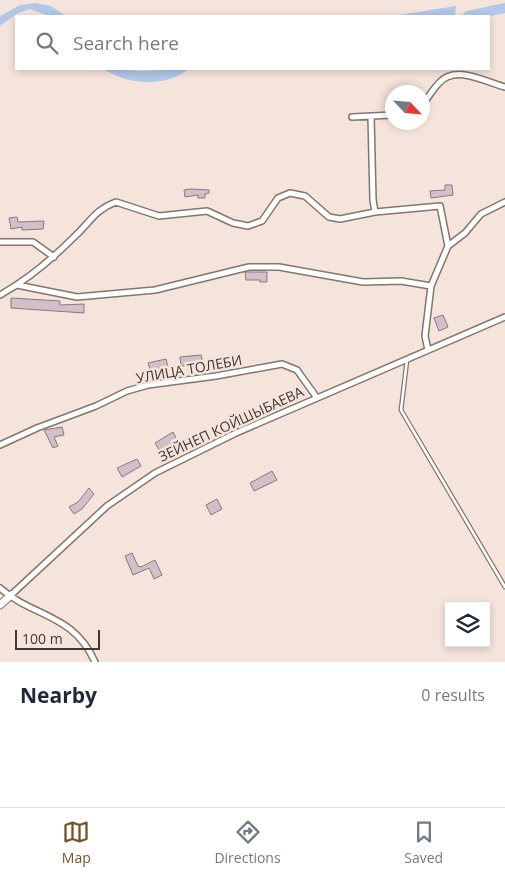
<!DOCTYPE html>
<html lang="en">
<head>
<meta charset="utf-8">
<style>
  body { margin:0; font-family:"Open Sans",sans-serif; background:#f6f6f7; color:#1f2937 }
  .controls { position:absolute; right:15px; bottom:15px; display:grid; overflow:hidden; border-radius:0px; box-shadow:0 2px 8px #0003 }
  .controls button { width:45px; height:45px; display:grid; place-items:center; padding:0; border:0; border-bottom:1px solid #e0e1e3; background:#fff; color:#1f2937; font:25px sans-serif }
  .compass { position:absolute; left:385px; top:85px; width:45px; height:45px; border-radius:50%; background:#fff; box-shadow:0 2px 8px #0003; rotate:116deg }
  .scale { position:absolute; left:15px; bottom:12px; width:85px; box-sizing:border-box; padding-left:5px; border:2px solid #3f3835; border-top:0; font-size:14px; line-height:18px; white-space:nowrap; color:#3f3835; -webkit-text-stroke:4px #f5e4db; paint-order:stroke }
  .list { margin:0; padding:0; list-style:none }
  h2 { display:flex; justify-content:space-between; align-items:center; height:65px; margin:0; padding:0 20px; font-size:21px }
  h2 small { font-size:16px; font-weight:400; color:#747a83 }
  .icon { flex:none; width:28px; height:28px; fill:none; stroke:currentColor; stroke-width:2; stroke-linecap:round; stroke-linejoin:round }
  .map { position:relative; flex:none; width:505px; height:662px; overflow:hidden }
  .search { position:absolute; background:#fff; box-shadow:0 2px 8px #0003; left:15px; right:15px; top:15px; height:55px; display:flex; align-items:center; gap:12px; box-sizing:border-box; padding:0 18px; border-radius:0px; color:#747a83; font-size:19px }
  .sheet { height:145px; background:#fff }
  nav { display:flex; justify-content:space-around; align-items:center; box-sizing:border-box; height:70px; border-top:1px solid #e0e1e3; background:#fff; font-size:14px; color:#747a83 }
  nav a { display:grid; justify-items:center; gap:2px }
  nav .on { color:#725729 }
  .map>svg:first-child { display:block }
  .water { fill:#b1c8e8 }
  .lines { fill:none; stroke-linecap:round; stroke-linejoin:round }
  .river { stroke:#b1c8e8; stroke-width:10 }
  .building { fill:#d2c0c8; stroke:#88787f }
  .lane-casing { stroke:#84756d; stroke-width:5 }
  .street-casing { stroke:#84756d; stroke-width:8 }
  .secondary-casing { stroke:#84756d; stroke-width:9 }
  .lane { stroke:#fff; stroke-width:2.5 }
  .street { stroke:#fff; stroke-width:5 }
  .secondary { stroke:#fff; stroke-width:7 }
  .labels { text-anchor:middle; stroke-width:5; stroke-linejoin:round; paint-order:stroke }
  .street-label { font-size:14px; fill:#3f3835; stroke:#f5e4db }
</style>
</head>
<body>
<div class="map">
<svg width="505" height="662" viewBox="0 0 505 662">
  <rect width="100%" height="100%" fill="#f5e4db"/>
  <path class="water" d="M35,3L51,6L66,16H49L30,9L18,13L0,26V16L20,5Z
    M456,6L455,16H392Z
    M103,69L141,71L189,69C164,88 129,85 103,69Z"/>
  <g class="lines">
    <path class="river" d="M468,16L505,8"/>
  </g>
  <path class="building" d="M445,185H452L453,195L431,198L430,191L445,190Z
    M191,189L209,190V193L205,194V198H198V195L185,197L184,190Z
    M17,217L18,222L44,221L43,229L22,230V227L11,229L9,218Z
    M245,272H267V282H260V280H246Z
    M11,298L60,301V305L84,304V313L11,308Z
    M443,315L448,327L439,331L434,318Z
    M201,355L203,364L181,366L180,357Z
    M166,359L168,367L150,369L148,363Z
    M62,427L64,435L54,437L58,446L53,448L44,430Z
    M173,432L179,444L174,447L172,444L160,451L155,443Z
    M137,459L141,466L122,477L117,468Z
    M272,471L277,480L254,491L250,483Z
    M89,488L94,494L82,509L74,514L69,507L78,502Z
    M217,499L222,509L211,515L206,505Z
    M132,553L138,566L141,567L155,560L162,575L154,579L149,568L133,575L125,556Z"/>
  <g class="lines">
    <defs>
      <path id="lane" d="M407,360L401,410L505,587"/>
      <path id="street" d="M422,105C428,98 433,89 439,83C456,64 485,82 505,87
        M371,116L373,200L375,212
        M352,117L392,115
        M0,242H33L54,257
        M17,285L77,297L155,290L249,267H279L363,282L401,281L431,286
        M0,295C27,280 51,260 73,238C90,223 94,210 116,202L159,216L207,211L233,223L248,226L262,221L278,198L290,193L305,196L329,217L340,219L375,212L440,206L448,246
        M428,350L425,336L431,286L448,246L465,233L481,214L505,202
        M0,445L37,428L96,406L127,391L148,385L216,376L282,364L297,370L317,398
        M0,588C34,618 73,613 95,662
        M11,595L107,506L155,473L236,433L505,317"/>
      <path id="secondary" d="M0,605L11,595"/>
    </defs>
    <use href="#lane" class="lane-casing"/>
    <use href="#street" class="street-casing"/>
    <use href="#secondary" class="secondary-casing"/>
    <use href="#lane" class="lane"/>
    <use href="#street" class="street"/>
    <use href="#secondary" class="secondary"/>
  </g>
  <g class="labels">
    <g class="street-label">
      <text transform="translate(189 369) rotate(-10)" y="5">УЛИЦА ТОЛЕБИ</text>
      <text transform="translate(231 424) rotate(-25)" y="5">ЗЕЙНЕП КОЙШЫБАЕВА</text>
    </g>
  </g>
</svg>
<div class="controls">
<button><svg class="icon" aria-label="layers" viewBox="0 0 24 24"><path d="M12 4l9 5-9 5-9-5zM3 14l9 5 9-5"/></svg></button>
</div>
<svg class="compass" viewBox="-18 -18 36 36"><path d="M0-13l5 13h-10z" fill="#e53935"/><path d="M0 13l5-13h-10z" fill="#747a83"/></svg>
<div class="scale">100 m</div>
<div class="search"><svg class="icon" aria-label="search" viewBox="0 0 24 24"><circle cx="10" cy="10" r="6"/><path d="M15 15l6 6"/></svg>Search here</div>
</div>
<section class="sheet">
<h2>Nearby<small>0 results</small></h2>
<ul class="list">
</ul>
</section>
<nav>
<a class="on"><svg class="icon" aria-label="map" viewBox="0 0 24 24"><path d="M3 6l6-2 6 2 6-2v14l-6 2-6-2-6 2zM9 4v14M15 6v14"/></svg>Map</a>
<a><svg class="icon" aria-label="directions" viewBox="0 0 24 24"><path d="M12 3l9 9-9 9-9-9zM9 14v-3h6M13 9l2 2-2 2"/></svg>Directions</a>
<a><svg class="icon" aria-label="saved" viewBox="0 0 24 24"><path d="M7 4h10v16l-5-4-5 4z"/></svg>Saved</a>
</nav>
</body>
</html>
